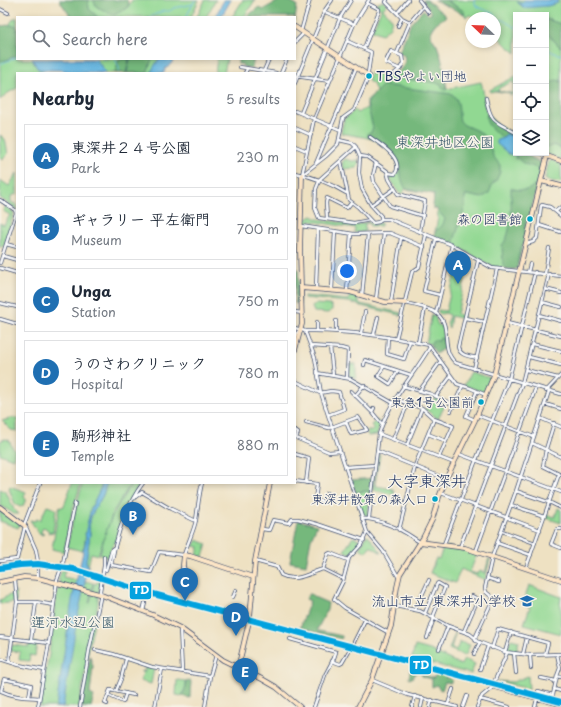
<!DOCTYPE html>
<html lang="en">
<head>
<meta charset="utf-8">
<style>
  body { margin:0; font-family:"Playpen Sans","Klee One",sans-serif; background:#f2f2f3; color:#1f2937 }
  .controls { position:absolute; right:12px; top:12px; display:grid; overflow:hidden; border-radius:0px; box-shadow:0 2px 6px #0003 }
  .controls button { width:36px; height:36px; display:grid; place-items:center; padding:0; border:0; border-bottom:1px solid #e0e1e3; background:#fff; color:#1f2937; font:20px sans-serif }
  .compass { position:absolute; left:465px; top:12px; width:36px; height:36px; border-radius:50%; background:#fff; box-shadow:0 2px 6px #0003; rotate:293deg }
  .you { position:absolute; left:347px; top:271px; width:14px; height:14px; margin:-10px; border:3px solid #fff; border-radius:50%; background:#1a73e8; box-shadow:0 0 0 6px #1a73e833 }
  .badge { display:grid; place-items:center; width:26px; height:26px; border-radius:50%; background:#1f6fb2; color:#fff; font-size:13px; font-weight:700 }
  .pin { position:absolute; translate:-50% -33px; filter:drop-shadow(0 1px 2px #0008) }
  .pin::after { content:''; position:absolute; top:21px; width:14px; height:12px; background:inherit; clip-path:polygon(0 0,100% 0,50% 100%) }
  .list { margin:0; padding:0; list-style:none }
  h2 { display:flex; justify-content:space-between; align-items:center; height:52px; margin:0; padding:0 16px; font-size:17px }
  h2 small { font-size:13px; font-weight:400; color:#747a83 }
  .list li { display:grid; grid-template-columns:26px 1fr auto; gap:12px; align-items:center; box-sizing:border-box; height:64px; margin:0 8px 8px; padding:0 8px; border:1px solid #e0e1e3; border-radius:0px }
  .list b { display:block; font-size:15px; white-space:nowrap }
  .list p { margin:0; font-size:13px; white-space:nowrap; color:#747a83 }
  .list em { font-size:13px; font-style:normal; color:#747a83 }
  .icon { flex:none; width:22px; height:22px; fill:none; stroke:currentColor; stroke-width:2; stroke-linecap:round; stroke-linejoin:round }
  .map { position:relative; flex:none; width:561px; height:707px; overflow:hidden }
  .search { position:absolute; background:#fff; box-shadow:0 2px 6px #0003; left:16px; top:16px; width:280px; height:44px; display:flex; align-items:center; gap:10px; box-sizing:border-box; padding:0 14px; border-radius:0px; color:#747a83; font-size:15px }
  .panel { position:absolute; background:#fff; box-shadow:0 2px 6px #0003; left:16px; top:72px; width:280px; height:412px; border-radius:0px }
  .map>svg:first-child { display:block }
  .green { fill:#91d892; stroke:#568478; fill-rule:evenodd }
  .forest { fill:#74b87c; stroke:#48746d }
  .water { fill:#65b5e0; stroke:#40729f }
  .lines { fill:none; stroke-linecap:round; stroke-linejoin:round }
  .stream { stroke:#65b5e0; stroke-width:1 }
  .street-casing { stroke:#3b4a6d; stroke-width:4 }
  .secondary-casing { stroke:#3b4a6d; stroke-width:5.5 }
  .street { stroke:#fff; stroke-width:2.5 }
  .secondary { stroke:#fde5c5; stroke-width:4 }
  .rail-1-casing { stroke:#f7f3e8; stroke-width:9 }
  .rail-1 { stroke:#05a2df; stroke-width:6 }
  .bus-dot { fill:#01a3c8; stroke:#f7f3e8; stroke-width:1.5 }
  .labels { text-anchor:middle; stroke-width:3; stroke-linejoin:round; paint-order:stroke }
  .bus-label { font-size:13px; fill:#1b2f5e; stroke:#f7f3e8; text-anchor:end }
  .park-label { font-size:14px; fill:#38596b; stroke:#f7f3e8 }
  .poi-label { font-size:14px; fill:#1b2f5e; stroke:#f7f3e8; text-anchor:end }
  .quarter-label { font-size:16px; fill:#1b2f5e; stroke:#f7f3e8 }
  .line-badge { stroke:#f7f3e8; stroke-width:1.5 }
  .badge-label { font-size:11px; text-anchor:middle; font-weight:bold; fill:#fff }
</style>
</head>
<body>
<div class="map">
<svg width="561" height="707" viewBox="0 0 561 707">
  <rect width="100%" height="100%" fill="#f7f3e8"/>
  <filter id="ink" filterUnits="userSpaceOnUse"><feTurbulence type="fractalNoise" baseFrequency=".025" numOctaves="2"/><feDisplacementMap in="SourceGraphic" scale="8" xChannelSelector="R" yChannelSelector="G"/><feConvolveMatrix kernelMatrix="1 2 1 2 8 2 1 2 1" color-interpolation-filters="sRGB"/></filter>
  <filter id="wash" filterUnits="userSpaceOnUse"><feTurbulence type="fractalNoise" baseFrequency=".012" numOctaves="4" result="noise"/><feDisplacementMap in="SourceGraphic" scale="16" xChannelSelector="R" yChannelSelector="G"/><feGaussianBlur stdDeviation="0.9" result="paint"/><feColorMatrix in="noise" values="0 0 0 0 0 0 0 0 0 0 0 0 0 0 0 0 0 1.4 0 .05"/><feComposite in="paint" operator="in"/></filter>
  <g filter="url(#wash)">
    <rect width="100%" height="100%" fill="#eee1c2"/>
    <path class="green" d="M78,0H105L120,12L128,7L132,0H199L191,17H89Z
      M205,0H216L206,17H197Z
      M243,0H255L244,17H232Z
      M446,0H525L522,3H518H558L557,0H561V24L546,19V15H516V53L506,45L495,33V18H474L471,15L466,17L463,11Z
      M382,1L387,4L383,9L392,19L390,27L382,34L372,30L381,10L380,8L377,7L378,3H380Z
      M423,10H424L436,23L431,30V37L437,45L442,62L447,89L481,82C483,89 484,94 484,101C486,122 499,126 516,135V153C529,153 531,159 543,163L517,268L515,269L492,267L453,244L434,236L438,218L437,209L433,208L434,194L406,189L404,191L403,194L399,193L389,177L391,176H395L399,170V164C384,136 369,139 341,133L344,119L355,110L357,113L367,108V100L376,92L373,84L368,81L370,73L384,75L394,72L396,74C402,69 407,63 404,55L399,53Z
      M14,18H17V59H32L38,69L46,70L38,73H17V88L8,93L0,100V37Z
      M546,32L561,48V81C554,80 550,84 546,90Z
      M96,59H159L151,73H106Z
      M217,59H227L224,73H215Z
      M516,76V81L512,95H510V93L495,91L490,92V90ZM514,81L513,91L511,93L498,91L499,88Z
      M0,135L5,139L8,154L3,159L0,157V142L1,140Z
      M554,145L561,148V160L545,153H546L547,147Z
      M345,159L352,161L358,160L359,163L357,168L343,169L342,163Z
      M552,160L561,164V183L546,180L545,178L549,161Z
      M17,173V194L11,196V202L17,205V210L0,198V180L9,186Z
      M6,206L14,213L4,246H1L0,248V223L4,225L10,215L3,211Z
      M312,216L318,219L325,220L356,225L369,221L373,224L381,223V226H370V223H365V232L354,233L355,228L309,221L308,226L304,225L303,221Z
      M460,252L470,258L457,314L464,316L463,319L451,316L449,329L447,323L449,319V315L446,313L440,314L438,312V310L446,311Z
      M350,295L359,298L357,302L360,303V304L401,313L400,317V315L357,305V304L348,302L304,298V296L348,300Z
      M316,304L329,305L332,306V310L328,313L314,312L312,307L313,305Z
      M432,314L436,317V320L438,325L442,326L444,348H431L430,344L426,343Z
      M349,364H356V379L349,376Z
      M471,372L490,378L485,391L483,392L464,385Z
      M435,398L446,403L438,419L425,409L427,400L433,403Z
      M12,418H17V431L11,430L2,421Z
      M377,420L380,425L377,435L368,436L367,432L369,430L370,432L374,429L371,425Z
      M5,439L9,440L12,447L15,450L13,459L0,454V441Z
      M380,454L375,484L376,486L393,489V491H395L394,495L373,490L378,455Z
      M72,483H81L72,512L64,552L52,549L59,508L64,506Z
      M83,483H103L91,508L86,530L87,532C84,537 86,545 82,551L67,547L76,506Z
      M107,483H131L113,512L98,555L91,553L88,567L86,561L90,533L89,527L91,516L103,495Z
      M133,483H141L133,496L123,516L115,543L111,548L107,564V557L100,555C104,529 117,504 133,483Z
      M10,486L26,492L24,497L26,499L23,506L20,507L15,504L9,489Z
      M0,489L6,492L14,509L19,514H14L0,505Z
      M370,491L368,515L366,516L362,513L355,492Z
      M47,506L56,509L53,533L50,532L48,533L49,531L44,527L42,529L41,533L44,534L42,535L38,532L30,520L35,521L36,519L40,520Z
      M558,508L561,510V523L546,518L547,515L555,517Z
      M0,510L20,524L18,528L0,521Z
      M367,535H368L382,553L370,546L366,552L360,548Z
      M353,537L361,540L362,542L351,554L344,551Z
      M197,540L207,544L203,557L197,555L199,547L193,546Z
      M444,546L464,550L477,554L470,572L477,574L480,571L485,573L489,558L490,559L485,580L461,569L455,583L430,573L436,558L439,559Z
      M62,570H65L63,577L77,580L73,595L81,601L85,581L93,583L89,603H90L94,583L97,584L98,579L101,580L98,596V604L89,647L79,707H40V700L49,655L56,597L60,580H58Z
      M529,585L561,597L560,604L561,605V634L524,624L530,607L523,604Z
      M16,592V602L0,604V600Z
      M456,631L451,648L456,650L460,642L470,645L465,656L449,649Z
      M511,639L519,641L516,652H508L507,650Z
      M30,641L37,643L35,656L30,655L29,661L19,660L20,652L11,651L12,645L29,647Z
      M415,646L430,650L461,665L464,659L475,664L471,674L412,658Z
      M145,667L154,669L151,684L140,681L143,673L141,672V671H145Z
      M528,676L529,689L497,681L513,682Z
      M177,680L186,681V686L182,696L176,695Z"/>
    <path class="forest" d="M59,0H88L89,9L98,17H71Z
      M93,0H127L129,5L125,9L114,15L97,7Z
      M280,0L290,1L297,5L295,21V17H246L259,7L262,10Z
      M423,0H427L446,16C441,21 435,22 432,28C428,35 434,40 437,46C443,59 444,75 447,89L445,90L443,89L441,84L438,83L397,78L396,74C400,70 409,62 404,56C403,54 400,53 399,52L411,23L423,10H424L429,15L431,13L432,14Z
      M434,0H446L464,11V14Z
      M546,19L561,24V48L546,32Z
      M9,25L17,26V55L7,60L0,61V26Z
      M119,59H129L126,73H115Z
      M130,59H152L147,73H127Z
      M238,59H254L252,68L243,67L242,64H238Z
      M556,80L561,81V148L554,145L546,148V90L551,83Z
      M383,85L452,94C462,103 457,110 460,121L464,125L480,132L488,140L493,156L500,165V172L496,181L493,183L489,193L482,198L467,195L465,196V207L453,244L434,236L436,230C442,228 443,224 445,219L438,211L437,209L433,208L434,194L406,189C401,182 401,174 399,165C397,156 386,143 377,140C374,139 371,138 368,137V133L371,132L373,128L367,104L374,94Z
      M487,114L499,126L516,135V137L509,134L505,135L503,138C496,132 483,125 487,114Z
      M519,153C528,153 533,160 543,163L541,169L524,164L517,158L515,159L516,155Z
      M535,185L537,186L529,218H526C524,221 524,229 526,232L523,245L520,249L517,268L515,269H507L503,265L502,245C513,234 511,203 511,188C521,191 527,192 535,185Z
      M295,268L298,269L300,304L295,303Z
      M440,338L444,339V348L436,354L430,344L433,340L439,341Z
      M373,478L371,491L355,492L351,480Z
      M133,508L145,514L140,522L135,523L134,526L131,527L125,525L128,514Z
      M298,520L317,525L311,539L306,565L290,562Z
      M309,594H311L314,597L328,603L327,610L317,630L319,631L342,636V638L341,639L300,628L310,601L306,599Z
      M90,656L93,666L90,694L94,696L91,707H81Z
      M411,664L424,667L421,671L423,675L434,678L436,673L439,672L448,674L445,678H450L453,681L451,683L445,682L442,690L439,689L437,685L432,687V679L423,677L420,672H416L412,678L409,679Z
      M186,681H191L190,698L182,696L186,686Z"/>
    <path class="water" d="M224,0H231L221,17H215Z
      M525,0H557L558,3L548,6L524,8L517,2L522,3Z
      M32,59H96L106,73H74L61,70H41L37,68Z
      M159,59H174L171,64L165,69L164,73H151C153,67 156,64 159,59Z
      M506,134L516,137V153H519L516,155L509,154L497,144V140L503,138Z
      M103,483H107L103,495L91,516L89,527L90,535L86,561L88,567L76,625L63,707H56L72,600L86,539L85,533L87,532L86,530L91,508Z"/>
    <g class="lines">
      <path class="stream" d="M474,0L476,6L494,14L499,20H503L516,28
        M149,17L163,11H170L174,8L193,4L195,0
        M186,17L193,4
        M546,47L552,52L561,55
        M115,59L119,67V73
        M103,60L105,59
        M0,64L17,57"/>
    </g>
  </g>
  <g filter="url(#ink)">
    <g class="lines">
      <defs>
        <path id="street" d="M387,0L386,2L402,18L410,22
          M419,0L429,13
          M0,9L8,13
          M325,12L354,24
          M397,13L408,0
          M398,26L402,18
          M301,31L310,0
          M295,42L304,33
          M364,48L379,11V9L367,3
          M391,51L402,56L403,63L400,69L386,63V61Z
          M397,53L410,22L423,7
          M240,67L276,73
          M245,73L247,69
          M263,73L269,59
          M281,73L287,59
          M395,73L400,69
          M295,76L330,81
          M295,83L325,10L332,0
          M486,98C491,124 495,121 516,133
          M295,111L341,130
          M301,113L340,18L351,0
          M295,128L311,135
          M370,137C380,144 405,159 395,174L388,173
          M339,140L352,143L356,147L360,156L359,173L362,189L371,205L381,216V219
          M295,146L307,151
          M356,147L320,179L316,189L315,208L319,218L354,223L370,220
          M540,153L547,156
          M360,156L367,157L387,171L389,179L398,194L425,201L420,232
          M341,161L349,200L358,207L373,223L379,222L381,219H389L452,245L492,268L561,276
          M316,163L356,68
          M376,163L373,175L374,182L390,206L423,216
          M295,173C314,177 330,183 346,193
          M302,175L314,119L354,24L369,0
          M302,175L326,156L338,144L343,118L354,110L367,80L371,52L347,41
          M0,200L15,210L16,213L0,263
          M371,205L394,189
          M556,211L561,207
          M327,218L326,203L327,198L347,208L351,203
          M539,225L561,232
          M301,226L354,234L390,233L424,247
          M436,239L424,291L440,295
          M6,244L17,247
          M526,244L533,242L537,238L541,206L542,205L550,207L561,216
          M3,256L17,260
          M0,268L17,273
          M528,272L530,264
          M545,274L549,248
          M316,289L318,229
          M545,289L561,293
          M332,290L335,231
          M347,292L351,234
          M362,296L368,234
          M376,299L384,233
          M391,302L401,238
          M542,302L561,307
          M0,303L17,307
          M405,303C414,305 424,307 433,311C455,323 438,348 456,363L561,394
          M295,312L302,313
          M436,313L452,245
          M539,315L561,321
          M465,318L485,322
          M0,319L17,324
          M507,323L561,336
          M295,328L305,331L315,358L321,393L328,415L367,532L383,551L399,578
          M305,331C347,330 388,336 429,345L457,384L470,388L486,395
          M317,331V322
          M336,331V321
          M361,333L365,312
          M374,334L378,317
          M295,335L301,329
          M388,337L387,354L404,359L410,341
          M396,339L412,272L419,267L426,235
          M418,343L425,308
          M532,344L561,351
          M311,346L341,348L348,350L347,378
          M330,347L333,375
          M529,357L561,365
          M477,358C469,356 460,356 458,347L478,261
          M364,365L365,360L411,375
          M384,366L378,376L390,384L398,371
          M474,369L497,269
          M526,370L558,378
          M317,373L351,379L393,403
          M295,381L320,393L331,391L339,392L344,409L328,415
          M403,386L431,394L454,405
          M420,390L440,362
          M351,391L372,412L382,424
          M546,391L561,375
          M549,391L516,491L492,557L485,588L486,592L493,598V599L475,638L476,641L505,652L530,655L561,654
          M355,396L364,385
          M436,396L451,376
          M395,399L422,408L434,419L453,426L439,457
          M545,404L561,409
          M451,411L462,387
          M372,412L374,408
          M477,415L534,437
          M540,418L561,427
          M475,420L466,416L477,391
          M306,422L329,428L358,417L367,430L351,434L346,422
          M554,423L546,449L543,466L561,475
          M295,431L298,433L296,438L329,452L340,451
          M379,434L454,463
          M428,434L446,441
          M393,439L408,403
          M532,443L561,457
          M407,445L422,408
          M377,451L446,479
          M295,454L309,458L306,483
          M459,454L561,492
          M345,467L375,465
          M295,481L317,484L315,500L325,502L327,493
          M143,483C125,507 116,537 111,565L151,572L159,552L184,555C187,544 194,531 196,520C198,507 199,495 202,483
          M516,491L551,503L561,508
          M441,493L540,530
          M133,499L142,492L171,509L196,521
          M511,505L544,516
          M369,518L379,434C389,401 413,376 430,347
          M362,519C371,517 396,527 404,532C410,535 414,539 420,542
          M24,525L40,483
          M26,527L36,550L38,562
          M262,529L269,530L273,520L289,523L292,519H298L317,524L364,540
          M561,529H557L551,544L561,548
          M399,530L416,463L434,419
          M502,531L535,543
          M367,532L361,545L349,558L343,581L334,599L345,608L389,633
          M497,543L531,555
          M444,544L476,460L509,379L535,272
          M460,547L522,383L549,274
          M476,551L536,387
          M0,561L17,559L25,526
          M255,561L277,567L281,575C296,583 309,573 323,569
          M183,565L185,570L189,572L190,574L189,581L185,583L181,582L179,579Z
          M526,568L559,474
          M104,570H106L112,549L115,547
          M38,578V567
          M487,578L499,582
          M343,579L323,569L328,554L330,553L348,560
          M233,597L236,590
          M17,602H36L54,605
          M395,606L420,611L448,626L470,634L475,638
          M415,610L429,580
          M143,611L145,603
          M425,613L437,584L438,583L445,587L433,617
          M180,628L182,671
          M464,631L478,599L472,596
          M0,637L49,643
          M427,638L434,618
          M290,639L336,652L334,658L325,675L314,707
          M31,640L36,602
          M354,642L365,620
          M492,648L498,629L548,643L545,654
          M439,649L448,626
          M95,650L113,654L152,667L210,676
          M505,652L511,632
          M514,653L516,673
          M474,654L480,642
          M523,654L527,637
          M530,655L531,668
          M0,659L19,665L44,670
          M332,661L340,664L342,663L350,649
          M9,662L17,602L15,579
          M480,669L488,646
          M557,676L561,677
          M541,678L556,681
          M372,680L408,695L457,707
          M495,680L507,653
          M554,689L561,691
          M116,691L121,679L126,659
          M538,691L553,695L557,676L560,668L557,654
          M108,695L123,702L126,693
          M29,697L31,685L4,679L1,691C13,697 26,697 39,698
          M480,699L509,707
          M107,704L105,703L110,690L134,695
          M448,704L453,689
          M38,707L49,643L57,580L63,563L75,503
          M80,707L89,651L101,594L100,591L104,566V557
          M155,707L162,669
          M205,707L210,676L216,655
          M412,707L415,696
          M421,707L423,698
          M430,707L432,700
          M463,707L467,696
          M477,707L482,696L493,687L561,705
          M535,707L537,699"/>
        <path id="secondary" d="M295,27L369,76
          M541,181L561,186
          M301,288L350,292L385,302L405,303
          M295,350L302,324L300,250L302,175
          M0,507L25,526
          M420,542L465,548L561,580
          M183,565L184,555L190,556L253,577
          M0,582L24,577L38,578L99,594L153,615L180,628L223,660L262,679L276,687L300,707
          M238,668L250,617L255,561L270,483
          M358,707L372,680L391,626L397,587L400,574L423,538L432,520L439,497L446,479L475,420L494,375L547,156L561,161"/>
      </defs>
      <use href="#street" class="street-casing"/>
      <use href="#secondary" class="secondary-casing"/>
      <use href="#street" class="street"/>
      <use href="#secondary" class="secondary"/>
      <defs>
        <path id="rail-1" d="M0,568L20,565L38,564L73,569L142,591L561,702"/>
      </defs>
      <use href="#rail-1" class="rail-1-casing"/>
      <use href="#rail-1" class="rail-1"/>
    </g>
  </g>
  <defs>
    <symbol id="school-bare" viewBox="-9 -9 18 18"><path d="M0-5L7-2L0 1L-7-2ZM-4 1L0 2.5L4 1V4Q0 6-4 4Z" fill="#1f6fb2" stroke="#f7f3e8" stroke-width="2.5" paint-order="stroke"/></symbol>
  </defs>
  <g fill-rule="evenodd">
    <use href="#school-bare" x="517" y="591" width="20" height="20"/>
  </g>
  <g class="bus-dot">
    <circle cx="369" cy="76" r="3.5"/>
    <circle cx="530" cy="219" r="3.5"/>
    <circle cx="481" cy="402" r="3.5"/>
    <circle cx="435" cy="499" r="3.5"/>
  </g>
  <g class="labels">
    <g class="bus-label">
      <text x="376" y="81" text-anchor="start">TBSやよい団地</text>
      <text x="522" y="224">森の図書館</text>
      <text x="474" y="407">東急1号公園前</text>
      <text x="428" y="504">東深井散策の森入口</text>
    </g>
    <g class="park-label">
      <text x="445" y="147">東深井地区公園</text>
      <text x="73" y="627">運河水辺公園</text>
    </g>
    <g class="poi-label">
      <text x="516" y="606">流山市立 東深井小学校</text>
    </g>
    <g class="quarter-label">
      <text x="427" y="487">大字東深井</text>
    </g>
  </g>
  <g class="line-badge">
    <rect x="129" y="581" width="23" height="19" rx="4" fill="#05a2df"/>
    <rect x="409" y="655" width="23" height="20" rx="4" fill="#05a2df"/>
  </g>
  <g class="badge-label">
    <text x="141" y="594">TD</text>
    <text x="421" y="669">TD</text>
  </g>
</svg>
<div class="controls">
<button>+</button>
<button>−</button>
<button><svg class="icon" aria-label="locate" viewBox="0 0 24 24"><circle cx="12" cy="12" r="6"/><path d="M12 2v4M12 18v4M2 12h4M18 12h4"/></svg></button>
<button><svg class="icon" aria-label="layers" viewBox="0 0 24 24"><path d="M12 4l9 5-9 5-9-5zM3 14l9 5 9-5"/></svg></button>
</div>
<svg class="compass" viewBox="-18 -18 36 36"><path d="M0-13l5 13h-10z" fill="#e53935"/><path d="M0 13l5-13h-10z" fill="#747a83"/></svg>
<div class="you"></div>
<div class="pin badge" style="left:458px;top:284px">A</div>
<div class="pin badge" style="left:133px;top:535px">B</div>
<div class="pin badge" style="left:185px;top:601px">C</div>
<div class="pin badge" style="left:236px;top:636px">D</div>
<div class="pin badge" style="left:245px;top:691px">E</div>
<div class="search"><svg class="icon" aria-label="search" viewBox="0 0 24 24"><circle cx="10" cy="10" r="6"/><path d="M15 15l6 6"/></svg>Search here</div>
<section class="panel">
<h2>Nearby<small>5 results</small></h2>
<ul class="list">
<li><span class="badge">A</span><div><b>東深井２４号公園</b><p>Park</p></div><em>230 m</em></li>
<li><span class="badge">B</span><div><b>ギャラリー 平左衛門</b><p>Museum</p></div><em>700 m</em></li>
<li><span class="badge">C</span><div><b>Unga</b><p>Station</p></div><em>750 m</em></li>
<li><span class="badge">D</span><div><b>うのさわクリニック</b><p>Hospital</p></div><em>780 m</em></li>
<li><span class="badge">E</span><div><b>駒形神社</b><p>Temple</p></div><em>880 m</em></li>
</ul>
</section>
</div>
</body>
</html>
